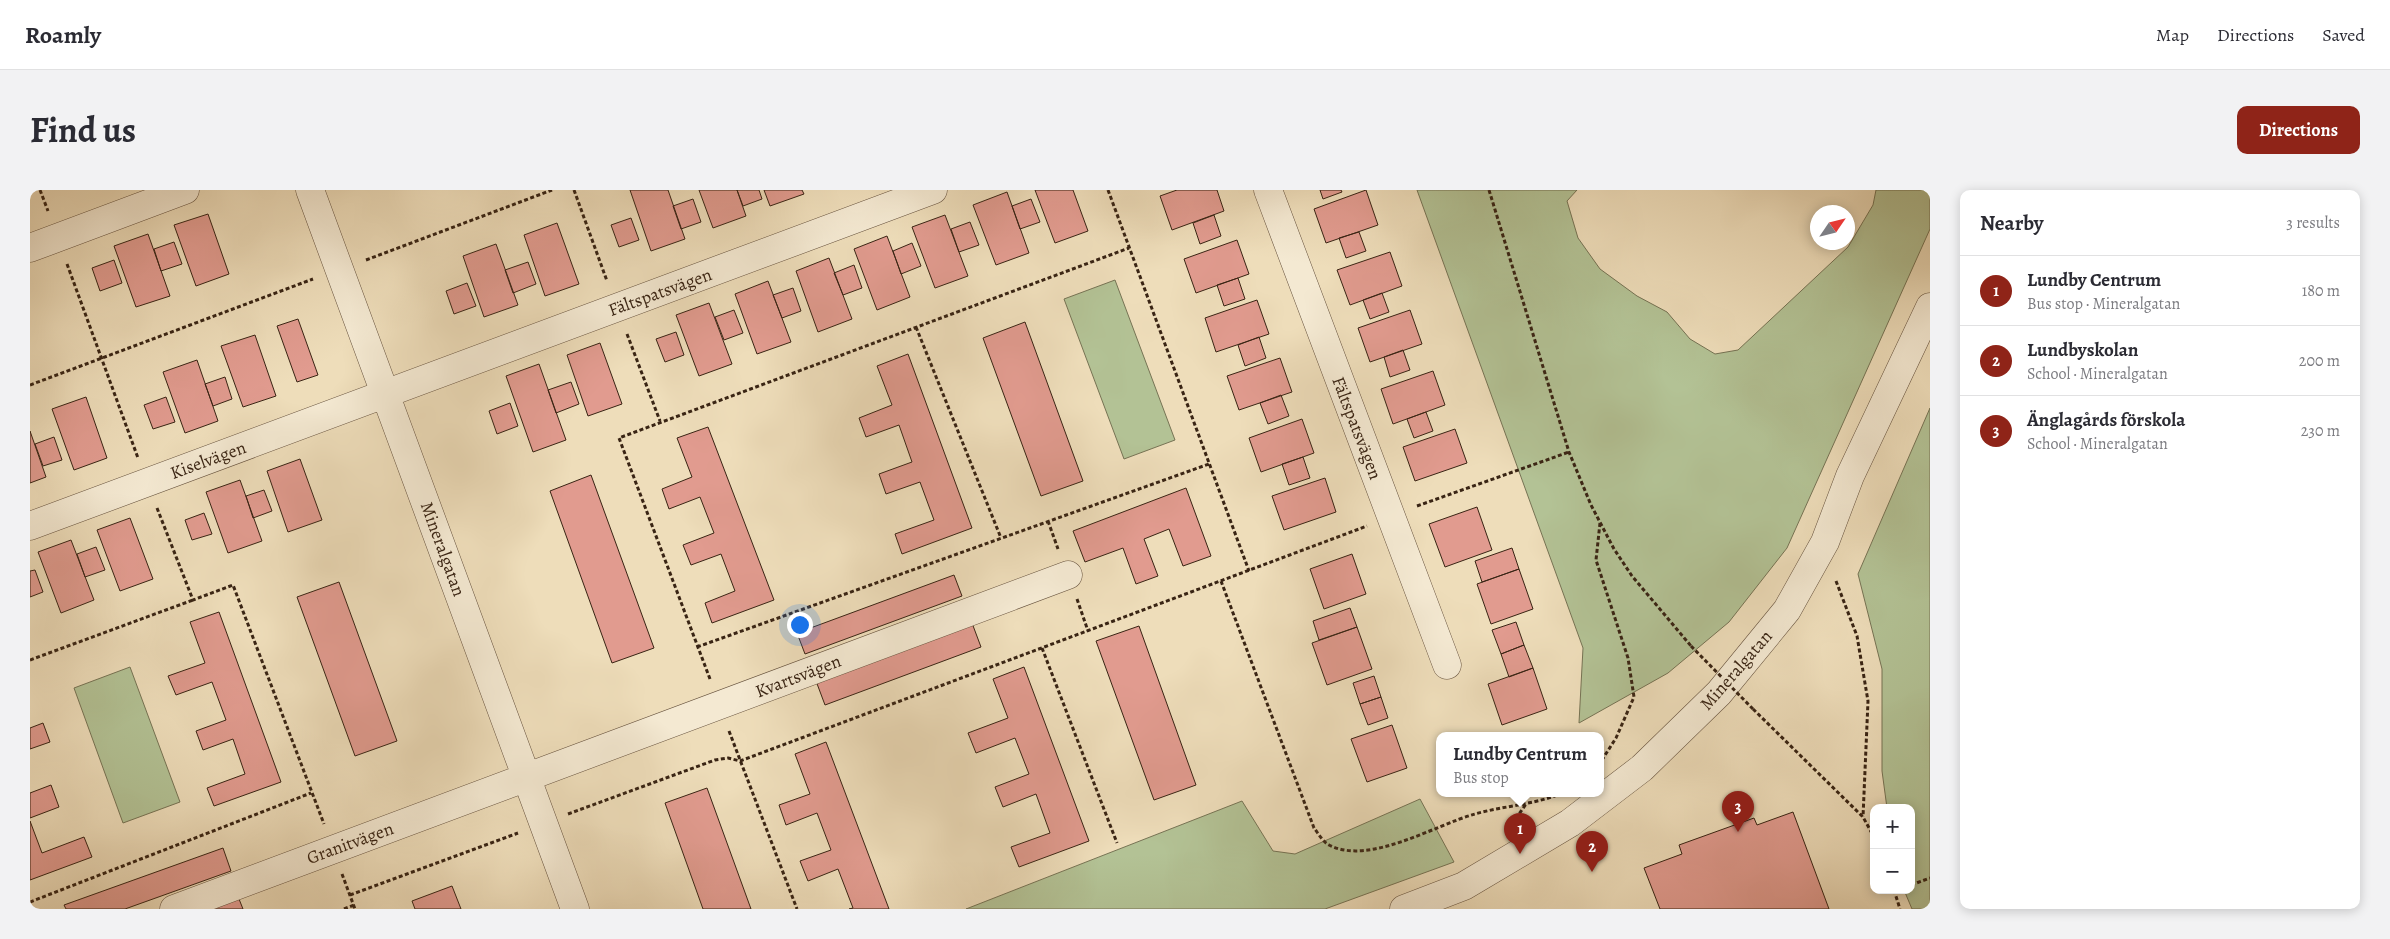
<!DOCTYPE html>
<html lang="en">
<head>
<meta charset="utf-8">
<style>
  body { margin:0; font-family:Alegreya,serif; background:#f2f2f3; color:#2b2b33 }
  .controls { position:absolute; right:15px; bottom:15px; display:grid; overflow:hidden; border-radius:10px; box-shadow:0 2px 12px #0003 }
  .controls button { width:45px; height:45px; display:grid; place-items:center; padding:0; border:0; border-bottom:1px solid #e1e1e2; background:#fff; color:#2b2b33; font:25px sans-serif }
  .compass { position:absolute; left:1780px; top:15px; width:45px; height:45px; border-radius:50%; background:#fff; box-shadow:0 2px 12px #0003; rotate:55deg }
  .you { position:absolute; left:769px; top:434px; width:18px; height:18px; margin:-12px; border:4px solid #fff; border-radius:50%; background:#1a73e8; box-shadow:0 0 0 8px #1a73e833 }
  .badge { display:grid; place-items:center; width:32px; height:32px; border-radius:50%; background:#8f2418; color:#fff; font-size:16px; font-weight:700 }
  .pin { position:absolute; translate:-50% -41px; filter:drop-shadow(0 1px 2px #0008) }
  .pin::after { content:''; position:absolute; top:26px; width:18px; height:15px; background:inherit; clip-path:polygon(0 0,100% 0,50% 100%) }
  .popup { position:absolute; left:1406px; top:542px; width:168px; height:65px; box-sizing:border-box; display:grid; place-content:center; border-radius:10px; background:#fff; filter:drop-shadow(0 1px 4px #0005); font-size:16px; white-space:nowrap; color:#7c7c81 }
  .popup b { font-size:19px; color:#2b2b33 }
  .popup::after { content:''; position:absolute; left:50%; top:100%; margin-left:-10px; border:10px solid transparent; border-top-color:#fff }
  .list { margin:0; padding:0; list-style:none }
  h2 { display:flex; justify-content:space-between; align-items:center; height:65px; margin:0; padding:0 20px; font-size:21px }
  h2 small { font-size:16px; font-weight:400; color:#7c7c81 }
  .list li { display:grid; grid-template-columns:32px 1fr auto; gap:15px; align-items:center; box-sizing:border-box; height:70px; padding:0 20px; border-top:1px solid #e1e1e2 }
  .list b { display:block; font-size:19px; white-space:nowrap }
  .list p { margin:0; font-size:16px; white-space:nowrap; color:#7c7c81 }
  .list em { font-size:16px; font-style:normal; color:#7c7c81 }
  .map { position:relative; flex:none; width:1900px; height:719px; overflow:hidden; border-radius:10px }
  header { display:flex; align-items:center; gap:30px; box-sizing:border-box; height:70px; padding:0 25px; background:#fff; border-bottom:1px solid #e1e1e2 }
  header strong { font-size:24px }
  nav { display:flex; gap:28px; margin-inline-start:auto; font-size:18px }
  .intro { display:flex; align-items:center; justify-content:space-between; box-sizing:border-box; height:120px; padding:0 30px }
  h1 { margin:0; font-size:35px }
  .button { padding:12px 22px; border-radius:10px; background:#8f2418; color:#fff; font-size:18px; font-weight:700 }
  main { display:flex; gap:30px; padding:0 30px }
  aside { flex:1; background:#fff; border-radius:10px; box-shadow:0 2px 12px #0003 }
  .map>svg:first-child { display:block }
  .green { fill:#b3c295; stroke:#767354 }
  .building { fill:#e19b8f; stroke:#392414 }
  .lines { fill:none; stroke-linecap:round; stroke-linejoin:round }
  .minor-casing { stroke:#66523e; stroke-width:29 }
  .path { stroke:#392414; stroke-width:3; stroke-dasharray:4 2.5; stroke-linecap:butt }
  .minor { stroke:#f4e9d2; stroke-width:28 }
  .path-bridge { stroke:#392414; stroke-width:3; stroke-dasharray:4 2.5; stroke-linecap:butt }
  .labels { text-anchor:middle; stroke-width:5; stroke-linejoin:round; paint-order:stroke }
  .street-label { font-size:18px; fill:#392414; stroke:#f4e9d2 }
</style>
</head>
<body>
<header>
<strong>Roamly</strong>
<nav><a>Map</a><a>Directions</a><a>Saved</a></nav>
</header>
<div class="intro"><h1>Find us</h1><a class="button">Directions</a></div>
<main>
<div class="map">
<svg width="1900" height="719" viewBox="0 0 1900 719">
  <rect width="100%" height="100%" fill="#eeddba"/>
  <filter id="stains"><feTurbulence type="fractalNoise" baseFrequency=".004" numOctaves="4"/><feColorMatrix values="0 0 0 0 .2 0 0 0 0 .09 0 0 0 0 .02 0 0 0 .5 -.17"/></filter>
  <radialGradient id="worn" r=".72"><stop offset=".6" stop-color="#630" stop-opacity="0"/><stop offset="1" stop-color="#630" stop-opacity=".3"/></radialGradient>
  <path class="green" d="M1387,0H1547L1537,11L1548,48L1570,79L1607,106L1637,122L1660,149L1685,164L1708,160L1818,57L1843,15L1846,0H1900V39L1757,358L1699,432L1638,483L1549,533L1553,458Z
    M1085,90L1145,250L1094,269L1034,109Z
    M1900,218V719H1882L1874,700H1881V618H1857L1852,581V479L1828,384Z
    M100,477L150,612L93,633L44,498Z
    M1390,609L1424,672L1295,719H936L1212,611L1243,661L1265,664Z"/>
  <path class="building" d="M600,0H638L655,49L621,61Z
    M669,0H707L716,26L683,38Z
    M707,0H729L732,9L713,16Z
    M734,0H772L774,4L740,16Z
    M1005,0H1043L1058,41L1025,53Z
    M1147,0H1187L1194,21L1142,40L1130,6Z
    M1290,0H1311L1312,2L1293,9Z
    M1336,0L1348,35L1296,53L1284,19Z
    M977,2L999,63L966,75L943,15Z
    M663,9L671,32L651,39L643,16Z
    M1001,9L1010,32L990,39L982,16Z
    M178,24L199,84L166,96L144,35Z
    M915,25L938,86L905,98L882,37Z
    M1184,25L1191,46L1170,54L1163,33Z
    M601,28L609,50L589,57L581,35Z
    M940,32L949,55L929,62L921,39Z
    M527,33L549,94L515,106L494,45Z
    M1329,42L1336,61L1316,68L1309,48Z
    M118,44L140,106L106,117L84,56Z
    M857,46L880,107L847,120L824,59Z
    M1207,50L1219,84L1166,103L1154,69Z
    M144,52L152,74L131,81L124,59Z
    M882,53L891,76L871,84L863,61Z
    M466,54L488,115L454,127L433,66Z
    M1360,62L1372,96L1320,115L1307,80Z
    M799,68L822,129L788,142L766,81Z
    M84,70L92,93L70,101L62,78Z
    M498,72L506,94L483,103L475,80Z
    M824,75L832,98L813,105L804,83Z
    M1208,88L1215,109L1194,116L1187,95Z
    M738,91L761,152L727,164L705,104Z
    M437,93L446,116L424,124L416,101Z
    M763,98L771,121L752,128L743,105Z
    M1352,103L1359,122L1340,129L1333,110Z
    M1227,110L1239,144L1186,162L1175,128Z
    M679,113L702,174L669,186L646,125Z
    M704,120L713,143L694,150L685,127Z
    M1380,120L1392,154L1340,172L1328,138Z
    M268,129L288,185L267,192L247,136Z
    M995,132L1053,291L1011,306L953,148Z
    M646,142L654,165L635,172L626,149Z
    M225,145L246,206L213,217L191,156Z
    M1229,147L1236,168L1215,176L1208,155Z
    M570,153L592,214L558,226L537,165Z
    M1373,160L1380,180L1360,187L1354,167Z
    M878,164L942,338L872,364L865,344L904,330L890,292L856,304L849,284L882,272L869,235L836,247L829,228L862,215L847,176Z
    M1250,168L1262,202L1209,220L1197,186Z
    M167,170L188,231L155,243L133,182Z
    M509,174L536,250L503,262L476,186Z
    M1403,181L1415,215L1363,234L1351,199Z
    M195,187L202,209L183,216L175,194Z
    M541,192L549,214L526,223L518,200Z
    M1251,205L1259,226L1238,234L1230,213Z
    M56,207L77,268L44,280L22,219Z
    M136,207L145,232L123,239L114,215Z
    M480,213L488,236L467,244L459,221Z
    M1396,222L1403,241L1384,248L1377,229Z
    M1272,229L1284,263L1231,282L1219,248Z
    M678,237L744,410L682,433L675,413L705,401L691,364L661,375L653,355L684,343L670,307L639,319L632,299L662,287L647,248Z
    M1425,239L1437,273L1385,291L1373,257Z
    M0,241L16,287L0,293Z
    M24,247L32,270L13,276L5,254Z
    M1273,267L1280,288L1259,295L1252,274Z
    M270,269L292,330L258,342L237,281Z
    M561,285L624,458L582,473L520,301Z
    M1295,288L1306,322L1254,340L1242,306Z
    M210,290L232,351L198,363L176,302Z
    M1156,298L1181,366L1153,376L1139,339L1114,349L1128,386L1106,394L1093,358L1055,372L1043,341Z
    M234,300L242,321L223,328L216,306Z
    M1447,317L1462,360L1415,377L1399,334Z
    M174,323L182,344L162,350L155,330Z
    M100,328L123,389L90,401L67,340Z
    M41,350L64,410L31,423L8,362Z
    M66,357L75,380L55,387L47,364Z
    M1482,358L1489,379L1452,392L1445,371Z
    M1322,364L1336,404L1294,419L1280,379Z
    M1489,379L1503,419L1461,434L1447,394Z
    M5,380L13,402L0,407V381Z
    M924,385L932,406L775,464L767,443Z
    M309,392L367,551L325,566L267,407Z
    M1320,418L1327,437L1289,450L1283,431Z
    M189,422L251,592L184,616L177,598L215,584L203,549L173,560L166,541L196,530L182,492L146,505L138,486L175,473L160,432Z
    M1486,432L1494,455L1471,464L1462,440Z
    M942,433L951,457L795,515L786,491Z
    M1109,436L1166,595L1124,610L1066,451Z
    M1327,437L1342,479L1297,495L1282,453Z
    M1494,455L1503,478L1479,487L1471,464Z
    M994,477L1059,651L989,677L981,657L1020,643L1006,604L973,617L965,597L999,584L985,548L946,563L938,543L978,528L963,489Z
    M1503,478L1517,519L1472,535L1458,494Z
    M1344,486L1351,507L1330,514L1323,493Z
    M1351,507L1358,528L1338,535L1330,514Z
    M13,533L20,552L0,559V538Z
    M1362,535L1377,578L1337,592L1321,549Z
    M796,552L859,719H819L823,718L808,679L778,691L770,671L801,660L787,623L756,635L749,615L780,604L765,564Z
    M21,595L29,617L0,628V603Z
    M677,598L721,719H673L635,613Z
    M1763,622L1799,719H1630L1614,678L1652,664L1649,655L1724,628L1727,635Z
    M0,631L12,663L54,647L62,667L0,690Z
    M193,658L201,681L95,719H36L34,715Z
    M422,696L431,719H385L382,711Z
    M209,709L213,719H181Z"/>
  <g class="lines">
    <defs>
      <path id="minor" d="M280,0L545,719
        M1238,0L1417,475
        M0,58L155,0
        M0,336L903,0
        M144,719L1038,385
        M1374,719L1434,696L1540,633L1612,578L1689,503L1757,420L1795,352L1820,286L1900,117"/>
    </defs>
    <use href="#minor" class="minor-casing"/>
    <path class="path" d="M10,0L18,21
      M544,0L577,91
      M1078,0L1219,381
      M1459,0L1539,262L1561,315L1584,359L1602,386L1661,456
      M336,70L522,0
      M37,74L108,268
      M886,137L971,348
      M597,144L630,231
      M0,195L283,89
      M1387,316L1539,262
      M127,318L163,410L203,395L294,634
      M1018,331L1028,359
      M1570,333L1566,370L1598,468L1604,507L1586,548L1570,573
      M1191,391L1284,638C1288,643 1293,652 1299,655C1339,676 1405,635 1445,624C1473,616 1502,615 1530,604
      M1806,391L1827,446L1838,511L1833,627
      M1047,409L1058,441
      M667,457L1179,274
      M1012,458L1087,653
      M0,470L163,410
      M680,489L589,248L1099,58
      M1723,519L1833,627L1844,647
      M699,541L767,719
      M538,624L685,570L698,568L710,571L1337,336
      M1482,634L1496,614
      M312,684L325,719
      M1881,695L1900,688
      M1864,700L1870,719
      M320,705L488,643
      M0,712L281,603
      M314,719L324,715"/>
    <use href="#minor" class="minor"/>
    <path class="path-bridge" d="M1661,456L1723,519"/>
  </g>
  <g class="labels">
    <g class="street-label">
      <text transform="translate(630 102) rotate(-20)" y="6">Fältspatsvägen</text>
      <text transform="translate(1327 238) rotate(69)" y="6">Fältspatsvägen</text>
      <text transform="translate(178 270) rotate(-20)" y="6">Kiselvägen</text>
      <text transform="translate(413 359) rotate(70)" y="6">Mineralgatan</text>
      <text transform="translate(1706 480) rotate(-49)" y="6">Mineralgatan</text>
      <text transform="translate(768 486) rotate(-21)" y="6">Kvartsvägen</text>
      <text transform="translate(320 653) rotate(-20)" y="6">Granitvägen</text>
    </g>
  </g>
  <rect width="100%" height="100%" filter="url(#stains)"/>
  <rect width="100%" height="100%" fill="url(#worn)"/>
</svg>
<div class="controls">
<button>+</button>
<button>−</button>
</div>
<svg class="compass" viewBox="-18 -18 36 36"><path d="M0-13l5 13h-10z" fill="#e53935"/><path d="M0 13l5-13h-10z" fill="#7c7c81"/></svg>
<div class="you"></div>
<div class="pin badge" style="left:1490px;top:664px">1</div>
<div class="popup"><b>Lundby Centrum</b>Bus stop</div>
<div class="pin badge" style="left:1562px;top:682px">2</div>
<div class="pin badge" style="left:1708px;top:642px">3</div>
</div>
<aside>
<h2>Nearby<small>3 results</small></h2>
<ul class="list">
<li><span class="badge">1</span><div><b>Lundby Centrum</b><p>Bus stop · Mineralgatan</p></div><em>180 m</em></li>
<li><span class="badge">2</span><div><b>Lundbyskolan</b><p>School · Mineralgatan</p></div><em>200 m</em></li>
<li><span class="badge">3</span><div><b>Änglagårds förskola</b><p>School · Mineralgatan</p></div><em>230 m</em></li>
</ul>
</aside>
</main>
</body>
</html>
